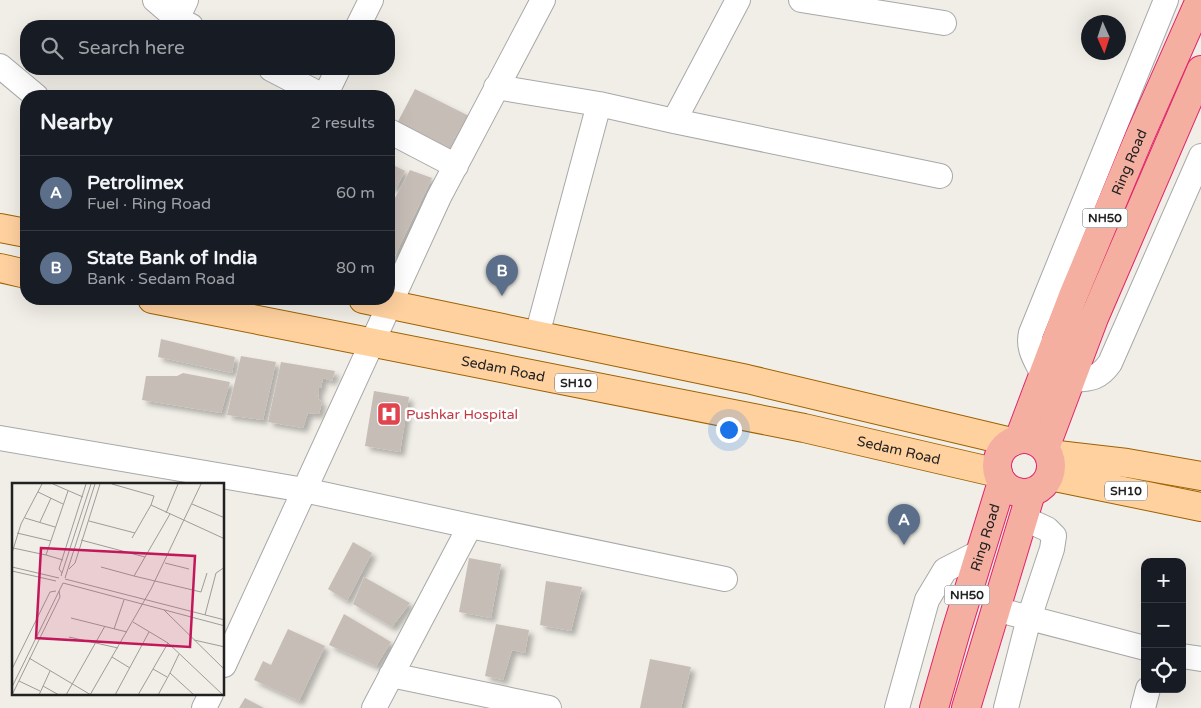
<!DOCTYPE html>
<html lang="en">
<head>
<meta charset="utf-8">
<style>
  body { margin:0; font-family:"Varela Round",sans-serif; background:#20242c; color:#f1f3f6 }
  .controls { position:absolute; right:15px; bottom:15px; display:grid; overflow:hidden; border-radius:10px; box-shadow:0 5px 20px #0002 }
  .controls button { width:45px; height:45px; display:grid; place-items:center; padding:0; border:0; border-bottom:1px solid #363941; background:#171b24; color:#f1f3f6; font:25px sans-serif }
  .compass { position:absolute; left:1081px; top:15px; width:45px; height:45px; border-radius:50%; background:#171b24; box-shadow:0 5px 20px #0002; rotate:177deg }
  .you { position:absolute; left:728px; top:429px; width:18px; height:18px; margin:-12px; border:4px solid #fff; border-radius:50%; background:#1a73e8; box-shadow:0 0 0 8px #1a73e833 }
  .badge { display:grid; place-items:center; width:32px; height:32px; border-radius:50%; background:#db2777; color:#fff; font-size:16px; font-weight:700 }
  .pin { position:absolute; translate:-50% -41px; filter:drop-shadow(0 1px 2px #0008) }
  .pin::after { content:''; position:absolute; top:26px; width:18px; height:15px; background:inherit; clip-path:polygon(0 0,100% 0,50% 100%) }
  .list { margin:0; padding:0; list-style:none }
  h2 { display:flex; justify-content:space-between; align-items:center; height:65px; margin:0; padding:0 20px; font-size:21px }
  h2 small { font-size:16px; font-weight:400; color:#9ea1a6 }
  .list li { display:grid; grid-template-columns:32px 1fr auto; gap:15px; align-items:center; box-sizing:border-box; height:75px; padding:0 20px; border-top:1px solid #363941 }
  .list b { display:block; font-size:19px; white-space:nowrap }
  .list p { margin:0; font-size:16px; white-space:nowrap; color:#9ea1a6 }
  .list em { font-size:16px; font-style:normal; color:#9ea1a6 }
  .icon { flex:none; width:28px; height:28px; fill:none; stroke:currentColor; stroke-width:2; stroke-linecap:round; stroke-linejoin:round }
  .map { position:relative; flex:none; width:1201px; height:708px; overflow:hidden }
  .search { position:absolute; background:#171b24; box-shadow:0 5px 20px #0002; left:20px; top:20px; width:375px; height:55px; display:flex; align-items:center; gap:12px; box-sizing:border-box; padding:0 18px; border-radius:20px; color:#9ea1a6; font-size:19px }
  .panel { position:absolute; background:#171b24; box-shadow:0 5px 20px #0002; left:20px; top:90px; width:375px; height:215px; border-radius:20px }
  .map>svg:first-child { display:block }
  .building { fill:#c6bdb6; filter:url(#shadow) }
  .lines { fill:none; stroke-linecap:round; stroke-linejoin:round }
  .minor-casing { stroke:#a8a8a8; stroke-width:26 }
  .primary-casing { stroke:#9e6200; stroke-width:30 }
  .trunk-casing { stroke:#e1236c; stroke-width:30 }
  .minor { stroke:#fff; stroke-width:24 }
  .primary { stroke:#ffd19f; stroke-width:28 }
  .trunk { stroke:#f4afa1; stroke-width:28 }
  .labels { text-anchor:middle; stroke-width:5; stroke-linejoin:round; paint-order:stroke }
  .shield { fill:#fff; stroke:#646464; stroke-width:1 }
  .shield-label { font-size:12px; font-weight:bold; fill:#212121 }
  .street-label { font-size:14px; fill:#212121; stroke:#fff }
  .health-label { font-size:14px; fill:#be3a42; stroke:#fff; text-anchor:start }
  .inset-road { fill:none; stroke:#9e9c98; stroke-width:1 }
  .view { fill:#c2185b; fill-opacity:0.15; stroke:#c2185b; stroke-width:2.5 }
  .inset-edge { fill:none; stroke:#212121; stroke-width:2.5 }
</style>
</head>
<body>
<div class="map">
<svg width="1201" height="708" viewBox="0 0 1201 708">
  <defs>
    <filter id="shadow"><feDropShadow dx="4.5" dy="4.5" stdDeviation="2.5" flood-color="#0004"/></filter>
  </defs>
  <rect width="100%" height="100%" fill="#f1eee7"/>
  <path class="building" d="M415,89L469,116L448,156L394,129Z
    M389,163L405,171L396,189L389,186Z
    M410,170L432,178L391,264L389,263V209Z
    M161,339L235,357L232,373L158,357Z
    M241,356L276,362L263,420L227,415Z
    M281,362L335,371L332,381L323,378L321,388H319L318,399L322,402L319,414L308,413L303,428L268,422Z
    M183,373L230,382L221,413L142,400L146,376H177Z
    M374,391L409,397L400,452L365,446Z
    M353,542L372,553L347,601L328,589Z
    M469,558L501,564L491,618L459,612Z
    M364,577L410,603L392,627L353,604Z
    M546,581L582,587L571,631L540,625Z
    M344,614L391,642L376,666L329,645Z
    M496,624L529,630L525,653L512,650L503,680L485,676Z
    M288,629L325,646L299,701L254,680L263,661L271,665Z
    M650,659L691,667L681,708H640Z
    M245,698L264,708H239Z"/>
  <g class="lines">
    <defs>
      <path id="minor" d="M155,0L177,19
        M186,0L177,19L191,26
        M801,0L944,23
        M358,26L371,0
        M0,66L36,96
        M271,69L323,96
        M496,87L599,104L674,121L940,176
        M325,96L338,69
        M674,121L738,0
        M389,131L456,166
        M537,335L599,104
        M1043,375C1036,360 1027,349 1031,333L1166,0
        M1070,380C1089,379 1098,380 1110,363L1201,156
        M0,438L304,490L470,526L374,708
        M470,526L725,579
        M995,609L1145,648
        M1182,656L1201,659
        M224,665L439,197L543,0
        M391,675L549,708
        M204,708L211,694
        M897,708L927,600L945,570L980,552
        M1006,708L1029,618L1052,549L1054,536L1047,529L1023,518
        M1143,708L1148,689"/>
      <g id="primary">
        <path d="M0,228L26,233"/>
        <path d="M0,268L26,274"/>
        <path id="s1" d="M152,299L804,428L998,473"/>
        <path d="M363,299L747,379L1012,442"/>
        <path d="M1049,454L1127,463L1201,476"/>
        <path d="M1050,476L1201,507"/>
      </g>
      <g id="trunk">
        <circle cx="1024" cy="466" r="27"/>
        <path id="s2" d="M1019,439L1073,296L1139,138L1200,0"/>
        <path d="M1045,448L1094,318L1201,70"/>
        <path id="s3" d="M934,708L956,631L1002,482"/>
        <path d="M966,708L1031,493"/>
      </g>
    </defs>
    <use href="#minor" class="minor-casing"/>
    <use href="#primary" class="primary-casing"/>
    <use href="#trunk" class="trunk-casing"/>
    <use href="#minor" class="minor"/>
    <use href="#primary" class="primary"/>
    <use href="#trunk" class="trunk"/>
  </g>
  <defs>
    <symbol id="hospital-square" viewBox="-11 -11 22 22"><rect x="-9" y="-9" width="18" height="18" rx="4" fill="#e0444e" stroke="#fff"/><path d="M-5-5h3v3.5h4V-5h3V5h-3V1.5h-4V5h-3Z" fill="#fff"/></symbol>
  </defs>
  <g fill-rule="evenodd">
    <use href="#hospital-square" x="375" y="400" width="28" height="28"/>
  </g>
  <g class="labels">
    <g class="shield">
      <rect x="1082.5" y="208.5" width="45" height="19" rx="4"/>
      <rect x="555" y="373.5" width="42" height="19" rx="4"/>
      <rect x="1105" y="481.5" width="42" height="19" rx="4"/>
      <rect x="944.5" y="585.5" width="45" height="19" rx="4"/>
    </g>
    <g class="shield-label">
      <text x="1105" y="222">NH50</text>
      <text x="576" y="387">SH10</text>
      <text x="1126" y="495">SH10</text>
      <text x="967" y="599">NH50</text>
    </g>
    <g class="street-label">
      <text dy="5" stroke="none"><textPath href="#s2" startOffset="298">Ring Road</textPath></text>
      <text dy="5" stroke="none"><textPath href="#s1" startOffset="358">Sedam Road</textPath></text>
      <text dy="5" stroke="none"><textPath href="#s1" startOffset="762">Sedam Road</textPath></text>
      <text dy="5" stroke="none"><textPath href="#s3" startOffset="178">Ring Road</textPath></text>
    </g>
    <g class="health-label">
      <text x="406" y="419">Pushkar Hospital</text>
    </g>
  </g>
  <g transform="translate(12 483)">
    <rect width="212" height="212" fill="#f1eee7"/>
    <path class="inset-road" d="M41,1L71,14M100,1L142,13L139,22L213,56M26,9L51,21M180,21L213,35M154,30L166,1M158,31L122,93L189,109L195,90M13,35L43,44M77,38L123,50M28,39L39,15M5,50L39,58M120,55L139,22M69,57L133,74M1,65L34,72M0,70L9,41L30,1M51,77L34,72L56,8M153,80L177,86M0,84L47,95M89,84L122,93M57,86L63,80L88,1M0,88L44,98M50,90L47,86L74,1M49,93L79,1M53,95L83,1M53,96L213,137M51,100L213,143M152,127L213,187M193,132L204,90L213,84M59,135L115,149M121,139L156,160L126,212M102,146L112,117M57,154L106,165M182,157L213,164M156,160L211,212M100,174L118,185M17,175L79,212M0,186L38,109L44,108M141,186L155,194M158,190L167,171M7,198L28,208M31,203L47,212M0,204L51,100M0,212L48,114L47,108M27,212L38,188M54,212L93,143M78,212L139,106L189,1M103,212L137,149M146,212L158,190L182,212"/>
    <path class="view" d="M29,65L183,73L178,164L24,155Z"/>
    <rect width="212" height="212" class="inset-edge"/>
  </g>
</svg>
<div class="controls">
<button>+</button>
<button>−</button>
<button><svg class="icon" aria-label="locate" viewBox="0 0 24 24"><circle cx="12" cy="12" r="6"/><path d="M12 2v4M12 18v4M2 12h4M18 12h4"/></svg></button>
</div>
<svg class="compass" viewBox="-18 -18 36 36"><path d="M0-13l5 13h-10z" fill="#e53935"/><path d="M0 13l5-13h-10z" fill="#9ea1a6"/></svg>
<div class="you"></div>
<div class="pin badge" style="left:904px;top:545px;background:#5c6f8a">A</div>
<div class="pin badge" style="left:502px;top:296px;background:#5c6f8a">B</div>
<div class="search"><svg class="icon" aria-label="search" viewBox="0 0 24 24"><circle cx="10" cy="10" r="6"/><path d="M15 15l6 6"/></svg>Search here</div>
<section class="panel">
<h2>Nearby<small>2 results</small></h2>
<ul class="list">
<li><span class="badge" style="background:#5c6f8a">A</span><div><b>Petrolimex</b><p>Fuel · Ring Road</p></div><em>60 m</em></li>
<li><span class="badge" style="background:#5c6f8a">B</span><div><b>State Bank of India</b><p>Bank · Sedam Road</p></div><em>80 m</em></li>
</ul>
</section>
</div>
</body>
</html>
